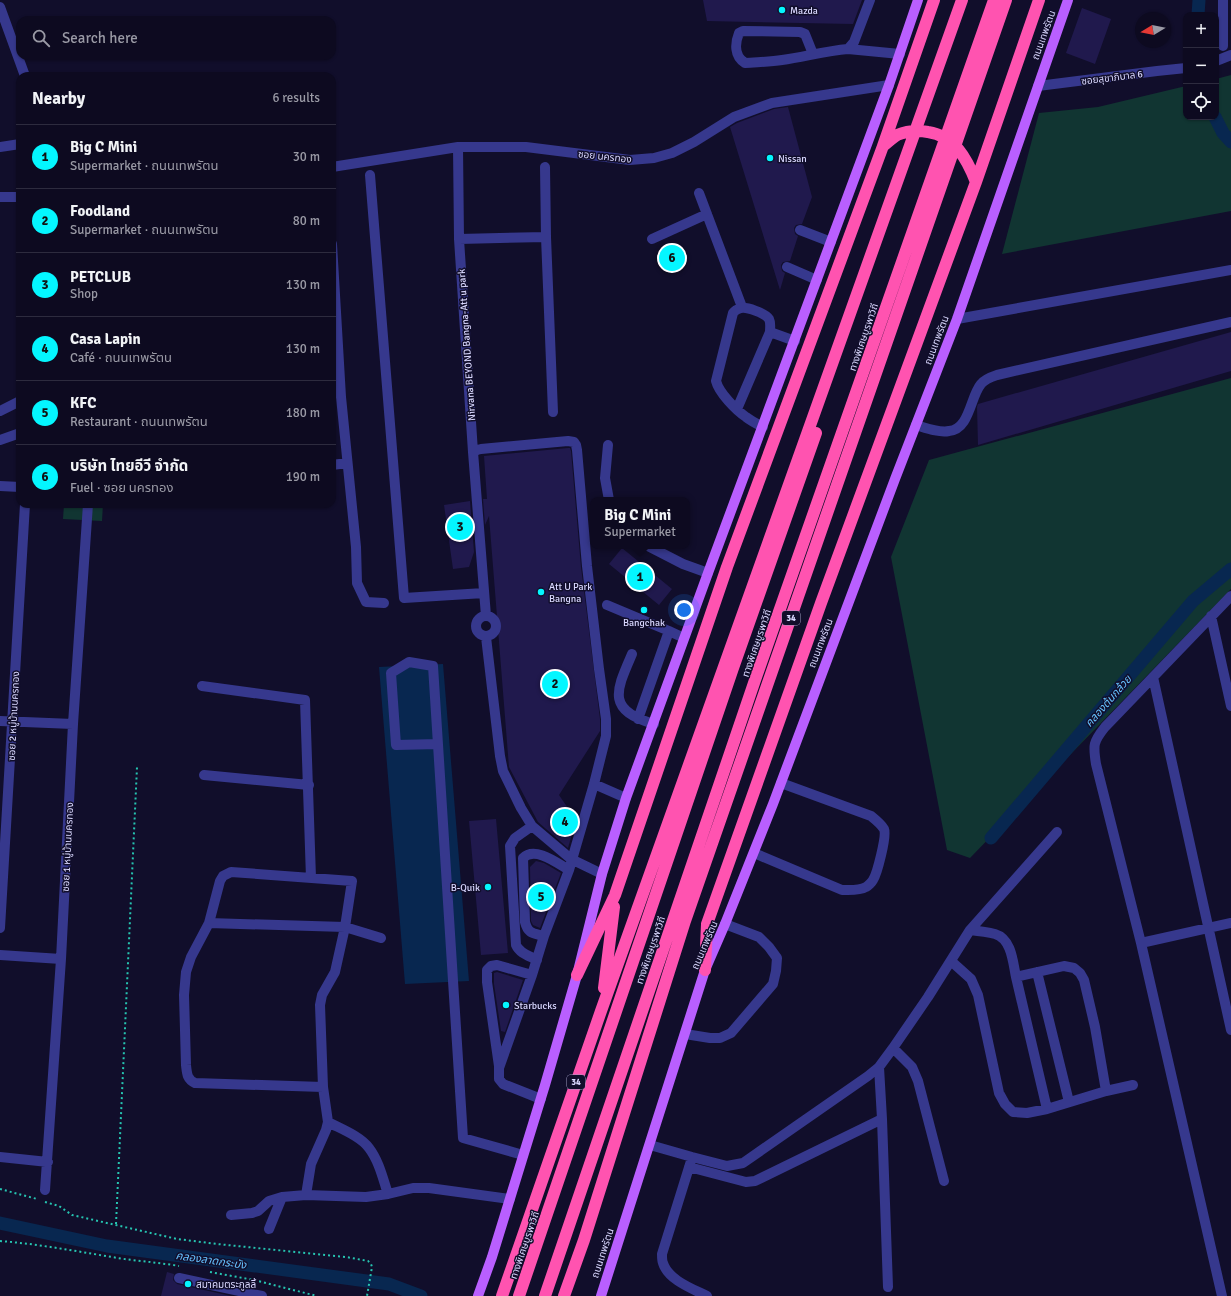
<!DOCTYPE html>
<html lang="en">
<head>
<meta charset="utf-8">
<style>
  body { margin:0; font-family:Signika,"Noto Sans Thai",sans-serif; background:#161329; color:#f1f3f6 }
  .controls { position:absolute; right:12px; top:12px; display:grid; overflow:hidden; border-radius:8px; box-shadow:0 1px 3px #0004 }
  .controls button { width:36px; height:36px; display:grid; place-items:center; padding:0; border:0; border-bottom:1px solid #2d2b3e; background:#0d0a20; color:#f1f3f6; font:20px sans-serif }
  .compass { position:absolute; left:1135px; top:12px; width:36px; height:36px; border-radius:50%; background:#0d0a20; box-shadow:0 1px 3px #0004; rotate:260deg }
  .you { position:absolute; left:684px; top:610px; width:14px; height:14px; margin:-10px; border:3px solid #fff; border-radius:50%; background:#1a73e8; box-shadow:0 0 0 6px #1a73e833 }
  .badge { display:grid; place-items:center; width:26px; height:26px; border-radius:50%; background:#04f6ff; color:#111; font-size:13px; font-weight:700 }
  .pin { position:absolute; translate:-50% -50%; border:2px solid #fff; box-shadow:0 1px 4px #0006 }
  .popup { position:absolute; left:590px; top:497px; width:100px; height:52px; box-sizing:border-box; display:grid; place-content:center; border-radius:8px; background:#0d0a20; filter:drop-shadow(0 1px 3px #0005); font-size:13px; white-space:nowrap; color:#9a9aa5 }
  .popup b { font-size:15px; color:#f1f3f6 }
  .popup::after { content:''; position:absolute; left:50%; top:100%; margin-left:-8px; border:8px solid transparent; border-top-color:#0d0a20 }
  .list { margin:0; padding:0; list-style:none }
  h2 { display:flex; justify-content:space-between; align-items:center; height:52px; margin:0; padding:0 16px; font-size:17px }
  h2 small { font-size:13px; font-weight:400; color:#9a9aa5 }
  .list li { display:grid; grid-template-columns:26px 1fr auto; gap:12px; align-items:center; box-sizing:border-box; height:64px; padding:0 16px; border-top:1px solid #2d2b3e }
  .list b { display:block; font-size:15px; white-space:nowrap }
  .list p { margin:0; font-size:13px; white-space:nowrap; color:#9a9aa5 }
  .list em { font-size:13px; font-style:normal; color:#9a9aa5 }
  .icon { flex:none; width:22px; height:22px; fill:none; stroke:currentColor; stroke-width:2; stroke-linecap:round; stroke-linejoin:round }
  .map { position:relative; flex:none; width:1231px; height:1296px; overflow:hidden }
  .search { position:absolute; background:#0d0a20; box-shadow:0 1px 3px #0004; left:16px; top:16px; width:320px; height:44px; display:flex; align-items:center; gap:10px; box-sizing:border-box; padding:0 14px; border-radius:12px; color:#9a9aa5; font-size:15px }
  .panel { position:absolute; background:#0d0a20; box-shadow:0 1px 3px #0004; left:16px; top:72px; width:320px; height:436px; border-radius:12px }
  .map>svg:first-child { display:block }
  .green { fill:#113532 }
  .water { fill:#082750 }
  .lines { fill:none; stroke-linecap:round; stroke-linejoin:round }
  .canal { stroke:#082750; stroke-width:13 }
  .building { fill:#20194d }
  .path { stroke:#26c5b1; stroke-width:2; stroke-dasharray:2 3; stroke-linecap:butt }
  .minor { stroke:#36388d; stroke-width:10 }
  .major { stroke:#b95fff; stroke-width:10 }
  .highway { stroke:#ff53b0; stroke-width:12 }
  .poi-dot { fill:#04f6ff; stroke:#110e2b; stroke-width:1.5 }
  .labels { text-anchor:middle; stroke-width:3; stroke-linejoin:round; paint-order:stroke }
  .shield { fill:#110e2b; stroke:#9e9bbf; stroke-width:1 }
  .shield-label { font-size:9px; font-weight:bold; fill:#dad8ff }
  .poi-label { font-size:10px; fill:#dad8ff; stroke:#110e2b; text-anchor:start }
  .street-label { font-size:10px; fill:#dad8ff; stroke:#110e2b }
  .water-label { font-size:11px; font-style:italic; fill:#66c2ff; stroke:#110e2b }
</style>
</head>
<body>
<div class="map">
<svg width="1231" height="1296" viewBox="0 0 1231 1296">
  <rect width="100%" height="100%" fill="#110e2b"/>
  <path class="green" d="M1231,75V211L1002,254L1039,113L1098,107L1186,86V117H1216V79Z
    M1231,378V589L970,858L947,850L891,557L929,460Z
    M64,504H103L102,521L63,519Z"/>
  <path class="water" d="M443,664L469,981L405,984L379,667Z"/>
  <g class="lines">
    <path class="canal" d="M1198,15L1199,0
      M1215,117L1223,133L1231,142
      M991,838L1193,601L1231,569
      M0,1223L107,1246L389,1284L421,1296"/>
  </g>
  <path class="building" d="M703,0H862L853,24L707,21Z
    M1082,8L1111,19L1095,64L1066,53Z
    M788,107L812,197L802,224L796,225L794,228L795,234L798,236L790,261L783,262L781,265L782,271L785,273L780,290L730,127L737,123L774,109Z
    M1231,332V371L978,445L977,407L978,404Z
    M568,448H570L571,451L581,567L600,719V731L559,795L576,820L568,848L538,822L509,767L489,516L485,525L483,499H487L484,456Z
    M470,501L474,552L469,567L453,569L444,505Z
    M622,548L672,589L659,605L609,564Z
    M496,819L508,953L481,955L469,821Z
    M536,861L544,863L561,873L540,928L533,925L531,921L530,867Z
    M497,972L523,980L505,1032L501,1031L494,984V973Z
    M167,1272L174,1274L173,1280L177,1284L231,1296H161Z"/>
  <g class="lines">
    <path class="path" d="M0,1189L37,1199
      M45,1202L59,1206L72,1215L177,1239L217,1244L346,1257L368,1261L371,1264L372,1267L367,1296
      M116,1224L137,767
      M0,1241C38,1244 75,1251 112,1257C134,1261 156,1262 179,1266
      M210,1272L254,1280L317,1296"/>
    <path class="minor" d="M1223,0V46
      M0,7L25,76
      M848,49L900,54
      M813,54L805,34L800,32L743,31L739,33C735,43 734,56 745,63C757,62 770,62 782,60C804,57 825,51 848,49L854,42L870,0
      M1216,61L1231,55
      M1038,86L1157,71L1186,68
      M0,147L20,144
      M458,147L459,239
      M332,167L458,147H526L630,160L654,158L672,153L694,142L734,117L772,103L889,85
      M545,167L546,237L553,412
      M370,175L404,598L484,593
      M699,193L742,307
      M0,197H20
      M800,230L831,242
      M652,239L707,214
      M332,244L341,397L356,547L357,583L366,602L384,603
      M787,267L817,280
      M957,319L1231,270
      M770,332L795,341
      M737,409L770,332C770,327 771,323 769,319C765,313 747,307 741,308C737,309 735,310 733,313L716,381C719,393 736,410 746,417C751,421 757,424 763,427
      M0,411L20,401
      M916,425C926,428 939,433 949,431C970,429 970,397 981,384C985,379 991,377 997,375L1231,322
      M0,440L20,433
      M608,445L605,478L609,500
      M473,452L459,239L546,237
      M332,465L347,463
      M0,486L20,487
      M648,546L683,564L708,573
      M607,605L669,631
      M476 626a10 10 0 1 1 20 0a10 10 0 1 1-20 0Z
      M486,616L473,452L477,450L481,449L568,441L574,442L576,445L577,450L587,566L599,669L606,719V736L594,784L569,870L544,936L532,975L499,1068V1079L503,1084L541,1099
      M1211,616L1231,706
      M486,637L500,756L503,771L521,808L532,826L571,859L602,874
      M632,654C616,691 606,710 654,724
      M1153,677L1231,1030
      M202,686L305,700L311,878
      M638,719L669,631L684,638
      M0,721L73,724
      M438,744L396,745L391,673L409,662L433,666L463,1138L523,1155
      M204,775L309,785
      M594,784L626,798
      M532,826L515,838L510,846L516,945C520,954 530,956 537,960
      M754,853L842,890C849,890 859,891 866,887C868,886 872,882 873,880C877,874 887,836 884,829C881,824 876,820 871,816L781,783
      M209,923L345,927L352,881L231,872L223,876L220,881L209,923L191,957L186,972L184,995L186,1065C187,1074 187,1079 195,1083L323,1087
      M0,928L25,504
      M544,936C533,933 528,934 525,922L523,858C535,846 557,863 569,870
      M1141,943L1231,923
      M0,955L61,959
      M951,961L971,979L978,995L999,1093L1005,1104L1013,1112L1027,1113L1047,1109L1106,1091L1095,1027L1084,980L1080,973L1074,968L1064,966L1016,977C1013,963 1012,939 995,934C987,932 979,931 970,930
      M1037,972L1069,1102
      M1016,977L1047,1109
      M685,1034L710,1038H720L731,1033L773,984L776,971L777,958L769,947L759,937L725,924
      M893,1048L912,1067L918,1081L944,1181
      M499,1066L487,982V970L491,966L497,965L532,975
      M879,1067L882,1119L888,1287
      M1106,1091L1133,1085
      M328,1122C341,1129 360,1136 369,1148C379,1161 383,1179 388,1194
      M650,1145L692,1157L727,1166L743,1163L868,1076L879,1067L893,1048L928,997L970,930L1057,832
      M0,1157L48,1162
      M691,1161L662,1254C662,1257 662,1261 663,1263C668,1280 693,1289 707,1296
      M689,1167L746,1182L755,1181L882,1119
      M45,1190L61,959L73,724L88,504
      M306,1195L311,1164L326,1130L328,1122L323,1087L320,1005L322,995L335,972L345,927L381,938
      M231,1215L252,1213L258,1211L269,1201L282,1197L306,1195L366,1197L388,1194L413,1188H429L510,1199
      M269,1229L282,1197
      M179,1278L262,1296
      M1222,1296L1141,943L1096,764C1093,745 1093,742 1105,727L1231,596"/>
    <path class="major" d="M478,1296L492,1257L545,1085L577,975L602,874L626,798L708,573L889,85L918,0
      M601,1296L705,970L725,924L773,804L895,479L957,319L1068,0"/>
    <path class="highway" d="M883,146L934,0
      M705,970L707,924L821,603L976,182L1039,0
      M577,975L615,895L727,567L883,146C887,143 892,138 897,135C907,131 917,130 928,132C955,136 967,159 976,182
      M604,988L614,907
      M502,1296L601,1011L962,0
      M519,1296L733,668L816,433
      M545,1296L755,680L994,0
      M564,1296L584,1240L685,921L1006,0"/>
  </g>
  <g class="poi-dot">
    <circle cx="782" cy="10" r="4"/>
    <circle cx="770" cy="158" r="4"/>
    <circle cx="541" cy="592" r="4"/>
    <circle cx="644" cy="610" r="4"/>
    <circle cx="488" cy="887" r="4"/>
    <circle cx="506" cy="1005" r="4"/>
    <circle cx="188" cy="1284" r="4"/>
  </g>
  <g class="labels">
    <g class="shield">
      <rect x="782" y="611" width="18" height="14" rx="3"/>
      <rect x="567" y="1075" width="18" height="14" rx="3"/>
    </g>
    <g class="shield-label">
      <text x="791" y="621">34</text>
      <text x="576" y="1085">34</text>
    </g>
    <g class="poi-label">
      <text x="790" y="14">Mazda</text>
      <text x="778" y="162">Nissan</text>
      <text x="549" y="590">Att U Park<tspan x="549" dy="12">Bangna</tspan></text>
      <text x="644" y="626" text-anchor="middle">Bangchak</text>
      <text x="480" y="891" text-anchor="end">B-Quik</text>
      <text x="514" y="1009">Starbucks</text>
      <text x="196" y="1288">สมาคมตระกูลลี้</text>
    </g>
    <g class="street-label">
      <text transform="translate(1043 35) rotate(-70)" y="4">ถนนเทพรัตน</text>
      <text transform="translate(1112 77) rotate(-7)" y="4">ซอยสุขาภิบาล 6</text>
      <text transform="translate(605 156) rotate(6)" y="4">ซอย นครทอง</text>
      <text transform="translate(863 337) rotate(-71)" y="4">ทางพิเศษบูรพาวิถี</text>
      <text transform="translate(936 340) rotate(-69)" y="4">ถนนเทพรัตน</text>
      <text transform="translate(466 345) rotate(-94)" y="4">Nirvana BEYOND Bangna-Att u park</text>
      <text transform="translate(756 643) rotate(-71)" y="4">ทางพิเศษบูรพาวิถี</text>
      <text transform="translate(820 643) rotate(-69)" y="4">ถนนเทพรัตน</text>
      <text transform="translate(13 716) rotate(-87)" y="4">ซอย 2 หมู่บ้านนครทอง</text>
      <text transform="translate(67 847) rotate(-87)" y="4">ซอย 1 หมู่บ้านนครทอง</text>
      <text transform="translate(704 945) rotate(-67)" y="4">ถนนเทพรัตน</text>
      <text transform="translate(650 950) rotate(-71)" y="4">ทางพิเศษบูรพาวิถี</text>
      <text transform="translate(524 1245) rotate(-71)" y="4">ทางพิเศษบูรพาวิถี</text>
      <text transform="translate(602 1253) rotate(-72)" y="4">ถนนเทพรัตน</text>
    </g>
    <g class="water-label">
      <text transform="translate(1108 701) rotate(-49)" y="4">คลองต้นกล้วย</text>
      <text transform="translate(211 1260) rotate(8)" y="4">คลองลาดกระบัง</text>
    </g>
  </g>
</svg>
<div class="controls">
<button>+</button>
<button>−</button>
<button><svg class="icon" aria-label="locate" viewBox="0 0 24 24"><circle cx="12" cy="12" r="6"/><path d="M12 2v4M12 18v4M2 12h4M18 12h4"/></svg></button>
</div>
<svg class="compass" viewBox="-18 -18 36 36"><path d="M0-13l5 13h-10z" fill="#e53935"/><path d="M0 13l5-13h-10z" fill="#9a9aa5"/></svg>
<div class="you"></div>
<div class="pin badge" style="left:640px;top:577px">1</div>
<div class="popup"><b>Big C Mini</b>Supermarket</div>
<div class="pin badge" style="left:555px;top:684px">2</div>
<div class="pin badge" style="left:460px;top:527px">3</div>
<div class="pin badge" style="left:565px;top:822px">4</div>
<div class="pin badge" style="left:541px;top:897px">5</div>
<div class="pin badge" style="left:672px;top:258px">6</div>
<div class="search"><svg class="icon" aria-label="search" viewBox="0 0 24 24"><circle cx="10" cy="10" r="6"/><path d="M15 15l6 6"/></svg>Search here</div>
<section class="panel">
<h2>Nearby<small>6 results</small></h2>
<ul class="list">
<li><span class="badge">1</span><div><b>Big C Mini</b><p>Supermarket · ถนนเทพรัตน</p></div><em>30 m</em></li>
<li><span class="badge">2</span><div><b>Foodland</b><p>Supermarket · ถนนเทพรัตน</p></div><em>80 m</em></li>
<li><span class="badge">3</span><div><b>PETCLUB</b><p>Shop</p></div><em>130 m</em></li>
<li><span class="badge">4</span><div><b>Casa Lapin</b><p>Café · ถนนเทพรัตน</p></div><em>130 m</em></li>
<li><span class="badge">5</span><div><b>KFC</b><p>Restaurant · ถนนเทพรัตน</p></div><em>180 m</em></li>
<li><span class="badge">6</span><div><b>บริษัท ไทยอีวี จำกัด</b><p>Fuel · ซอย นครทอง</p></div><em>190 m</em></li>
</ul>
</section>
</div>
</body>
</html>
